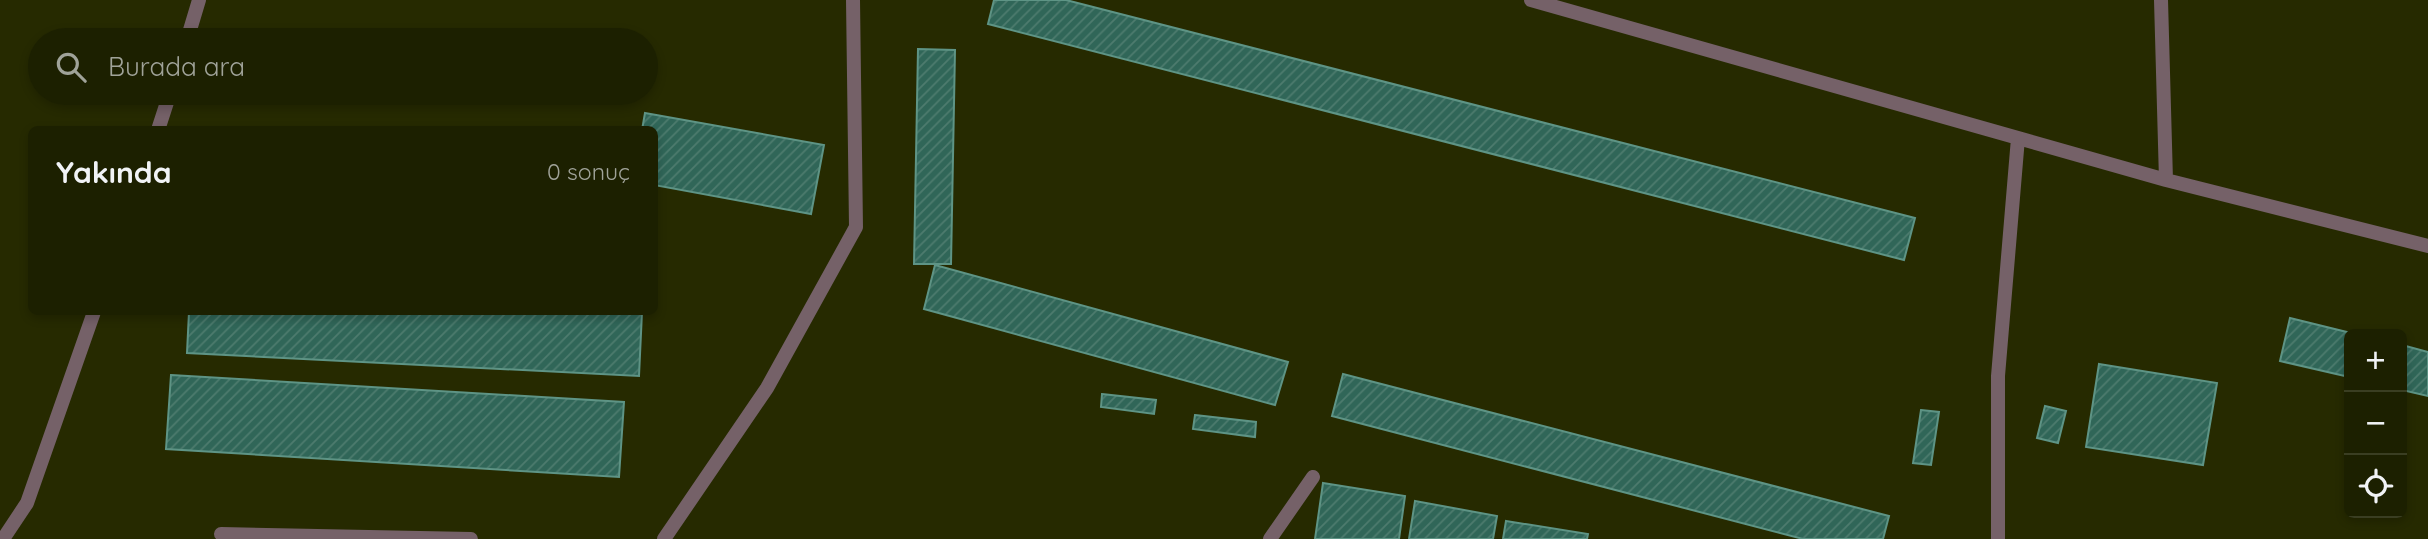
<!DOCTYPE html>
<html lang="tr">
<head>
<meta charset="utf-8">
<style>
  body { margin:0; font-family:Quicksand,sans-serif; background:#292d0f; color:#f1f3f6 }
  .controls { position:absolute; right:21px; bottom:21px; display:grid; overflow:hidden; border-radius:10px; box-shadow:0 4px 10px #0003 }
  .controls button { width:63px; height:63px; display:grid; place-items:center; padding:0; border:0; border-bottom:2px solid #3a3e22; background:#1c2000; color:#f1f3f6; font:35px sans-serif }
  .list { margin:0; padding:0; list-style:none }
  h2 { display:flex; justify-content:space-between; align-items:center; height:91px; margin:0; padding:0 28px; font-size:30px }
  h2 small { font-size:23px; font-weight:400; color:#a0a399 }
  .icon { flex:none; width:38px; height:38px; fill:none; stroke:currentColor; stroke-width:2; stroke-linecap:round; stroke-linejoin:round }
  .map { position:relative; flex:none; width:2428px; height:539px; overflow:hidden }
  .search { position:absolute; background:#1c2000; box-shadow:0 4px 10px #0003; left:28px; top:28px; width:630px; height:77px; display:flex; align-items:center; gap:18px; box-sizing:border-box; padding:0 24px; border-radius:38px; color:#a0a399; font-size:26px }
  .panel { position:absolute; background:#1c2000; box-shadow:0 4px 10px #0003; left:28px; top:126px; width:630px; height:189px; border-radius:10px }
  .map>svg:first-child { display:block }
  .building { fill:url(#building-hatch); stroke:#5e9485; stroke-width:2 }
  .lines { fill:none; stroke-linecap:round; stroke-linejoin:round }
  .street { stroke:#756168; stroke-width:14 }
</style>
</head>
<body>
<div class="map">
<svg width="2428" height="539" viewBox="0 0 2428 539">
  <defs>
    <pattern id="building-hatch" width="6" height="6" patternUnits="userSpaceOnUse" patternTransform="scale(1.75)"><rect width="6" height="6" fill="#306658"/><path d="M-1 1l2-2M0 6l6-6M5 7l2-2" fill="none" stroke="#4d7b6e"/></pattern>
  </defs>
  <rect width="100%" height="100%" fill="#262a00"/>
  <path class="building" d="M994,0H1066L1915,218L1904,260L988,24Z
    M918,49L955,50L951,264H914Z
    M645,113L824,145L811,214L654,185V130H642Z
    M935,265L1288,362L1275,405L924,309Z
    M189,312H642L639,376L187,353Z
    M2290,318L2355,334H2349V377L2280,361Z
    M2402,345L2428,352V396L2402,390Z
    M2099,364L2217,383L2203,465L2086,447Z
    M1343,374L1889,516L1883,539H1803L1332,416Z
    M171,375L624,402L619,477L166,449Z
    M1102,394L1156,400L1154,414L1101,407Z
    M2045,406L2066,411L2058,443L2037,438Z
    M1921,410L1939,412L1931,465L1913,463Z
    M1195,415L1256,422L1255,437L1193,429Z
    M1323,483L1405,496L1399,539H1315Z
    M1415,501L1497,516L1493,539H1409Z
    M1506,521L1588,534L1587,539H1503Z"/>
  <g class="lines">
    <path class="street" d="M1531,0L2166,180L2428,246
      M2161,0L2166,180
      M187,40L199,0
      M158,130L170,93
      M221,534L471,539
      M3,539L27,503L94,312
      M664,539L767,388L856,227L853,0
      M1270,539L1313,477
      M1998,539V376L2018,138"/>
  </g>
</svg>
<div class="controls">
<button>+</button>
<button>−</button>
<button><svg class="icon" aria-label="locate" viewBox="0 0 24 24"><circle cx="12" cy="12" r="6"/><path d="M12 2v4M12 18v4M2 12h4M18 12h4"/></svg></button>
</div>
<div class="search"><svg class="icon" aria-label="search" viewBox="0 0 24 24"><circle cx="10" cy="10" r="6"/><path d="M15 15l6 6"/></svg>Burada ara</div>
<section class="panel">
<h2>Yakında<small>0 sonuç</small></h2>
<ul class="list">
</ul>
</section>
</div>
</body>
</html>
